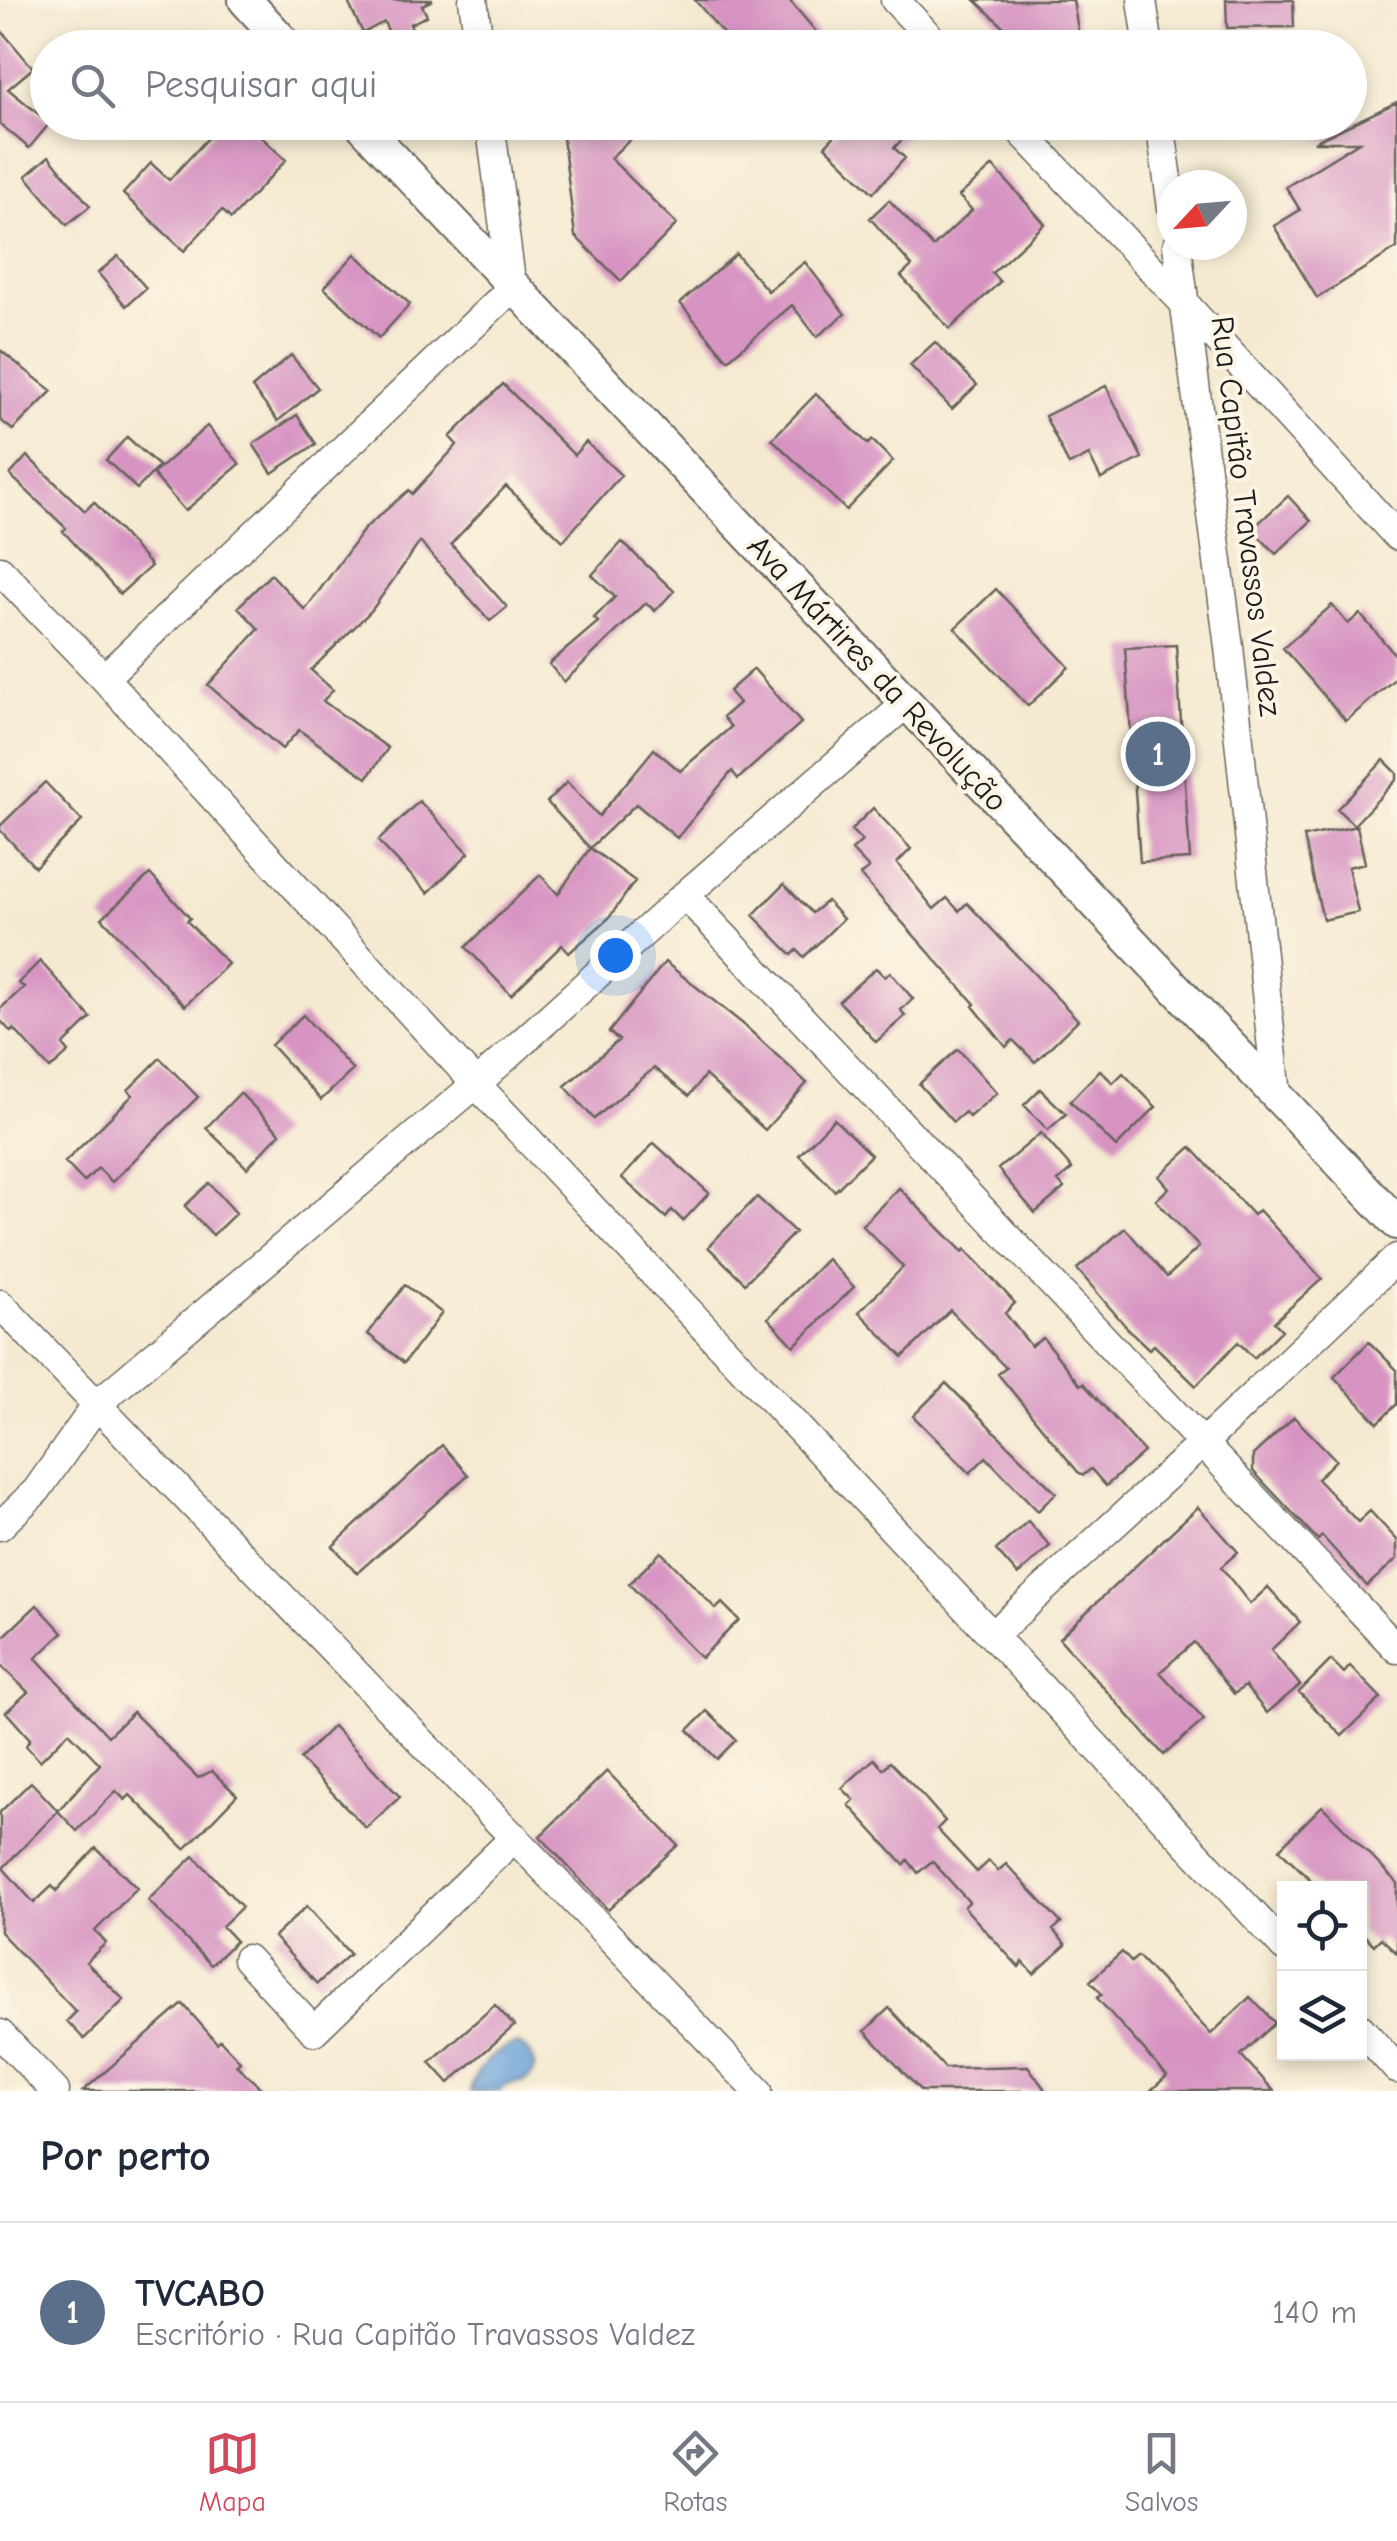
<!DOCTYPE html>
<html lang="pt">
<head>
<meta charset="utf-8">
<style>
  body { margin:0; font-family:"Comic Neue",sans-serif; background:#f6f6f7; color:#1f2937 }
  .controls { position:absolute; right:30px; bottom:30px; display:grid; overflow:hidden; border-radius:0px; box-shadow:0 5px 15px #0003 }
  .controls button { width:90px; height:90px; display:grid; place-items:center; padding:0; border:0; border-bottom:2px solid #e0e1e3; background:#fff; color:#1f2937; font:50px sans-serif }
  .compass { position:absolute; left:1157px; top:170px; width:90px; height:90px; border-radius:50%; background:#fff; box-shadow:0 5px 15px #0003; rotate:244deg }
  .you { position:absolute; left:615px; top:955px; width:35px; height:35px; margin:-25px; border:8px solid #fff; border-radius:50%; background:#1a73e8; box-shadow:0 0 0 15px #1a73e833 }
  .badge { display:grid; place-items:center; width:65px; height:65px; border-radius:50%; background:#d1495b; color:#fff; font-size:32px; font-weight:700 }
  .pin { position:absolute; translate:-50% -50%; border:5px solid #fff; box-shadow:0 2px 10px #0006 }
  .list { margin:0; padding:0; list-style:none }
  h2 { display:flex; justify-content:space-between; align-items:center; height:130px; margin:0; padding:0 40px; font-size:42px }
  h2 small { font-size:32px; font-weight:400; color:#747a83 }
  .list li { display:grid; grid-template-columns:65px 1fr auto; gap:30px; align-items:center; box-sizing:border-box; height:180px; padding:0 40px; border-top:2px solid #e0e1e3 }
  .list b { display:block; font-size:38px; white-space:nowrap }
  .list p { margin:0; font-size:32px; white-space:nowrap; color:#747a83 }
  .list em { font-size:32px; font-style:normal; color:#747a83 }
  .icon { flex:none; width:55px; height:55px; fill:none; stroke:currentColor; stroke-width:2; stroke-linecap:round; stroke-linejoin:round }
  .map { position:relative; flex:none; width:1397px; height:2091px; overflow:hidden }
  .search { position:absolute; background:#fff; box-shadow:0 5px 15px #0003; left:30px; right:30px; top:30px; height:110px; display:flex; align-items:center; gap:25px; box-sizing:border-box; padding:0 35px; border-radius:55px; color:#747a83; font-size:38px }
  .sheet { height:310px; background:#fff }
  nav { display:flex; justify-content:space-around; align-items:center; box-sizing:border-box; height:140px; border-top:2px solid #e0e1e3; background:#fff; font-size:28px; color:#747a83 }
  nav a { display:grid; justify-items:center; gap:5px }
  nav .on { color:#d1495b }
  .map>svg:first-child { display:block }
  .water { fill:#68a0d7; stroke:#425e7a; stroke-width:2.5 }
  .building { fill:#d794c2 }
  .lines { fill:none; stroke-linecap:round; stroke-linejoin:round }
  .minor-casing { stroke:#68645b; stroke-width:31 }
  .tertiary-casing { stroke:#68645b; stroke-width:36 }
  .minor { stroke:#fff; stroke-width:28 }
  .tertiary { stroke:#fff; stroke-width:32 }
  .labels { text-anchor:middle; stroke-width:8; stroke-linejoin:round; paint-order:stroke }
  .street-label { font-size:32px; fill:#1c1c1c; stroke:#fcf5e5 }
</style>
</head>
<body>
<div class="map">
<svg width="1397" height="2091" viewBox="0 0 1397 2091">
  <rect width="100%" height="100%" fill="#fcf5e5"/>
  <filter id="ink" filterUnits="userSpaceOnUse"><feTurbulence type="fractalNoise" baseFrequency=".01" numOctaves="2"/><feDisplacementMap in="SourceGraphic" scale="20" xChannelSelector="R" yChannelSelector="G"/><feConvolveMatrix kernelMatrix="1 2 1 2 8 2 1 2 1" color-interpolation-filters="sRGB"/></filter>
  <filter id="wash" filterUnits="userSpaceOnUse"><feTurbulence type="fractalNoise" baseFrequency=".0048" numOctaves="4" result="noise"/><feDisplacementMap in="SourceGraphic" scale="40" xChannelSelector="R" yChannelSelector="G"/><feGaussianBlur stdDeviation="2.25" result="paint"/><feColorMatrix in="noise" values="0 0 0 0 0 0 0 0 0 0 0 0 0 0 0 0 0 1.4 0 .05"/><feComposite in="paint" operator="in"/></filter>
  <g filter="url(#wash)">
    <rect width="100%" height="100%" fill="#f5ead1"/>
    <path class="water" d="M518,2044C529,2049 541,2068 529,2078C519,2086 509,2079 500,2091H470C473,2070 497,2047 518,2044Z"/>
    <g id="blocks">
      <path class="building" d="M347,0H433L422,5L427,16L410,24L414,33L394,43L384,22L363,33Z
        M695,0H789L819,35L805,48H735Z
        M975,0H1073L1081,48H1026Z
        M1226,0H1293L1294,27L1227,28Z
        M0,29L33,68L8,89L50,123L29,148L0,124Z
        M1397,102V248L1317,298L1274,226L1300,210L1286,187L1359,142H1314Z
        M223,122H245L286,160L231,219L222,210L184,251L123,194L151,163L169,180Z
        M561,122H630L632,138L610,158L677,224L621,281L575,236Z
        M848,122H895L907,134L894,148L905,158L873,193L825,146Z
        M49,156L90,206L67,225L26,176Z
        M993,166L1045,224L992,273L1000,282L950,329L901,276L912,266L870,218L889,200L933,247L972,210L959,196Z
        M355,254L410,304L379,338L324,288Z
        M736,254L768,291L805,262L845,314L817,337L792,305L728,360L680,303Z
        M118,256L146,288L126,306L98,273Z
        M935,342L977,385L952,409L910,365Z
        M0,350L52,391L13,430L0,420Z
        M291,355L318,388L278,421L252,388Z
        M503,384L574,455L586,442L621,475L563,541L506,486L451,544L507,607L490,621L420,542L372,610L311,670L333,690L323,701L388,748L367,778L299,730L282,749L208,685L259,629L238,607L271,574L305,610L365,528L409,490L412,494L457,445L450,437Z
        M1106,386L1142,458L1101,479L1089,455L1069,465L1045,416Z
        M816,394L868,444L872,440L893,461L846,510L772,439Z
        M297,415L316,444L272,473L253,444Z
        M207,426L240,464L185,511L153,474Z
        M127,437L159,466L137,489L106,460Z
        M27,456L85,511L94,502L151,566L120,594L63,531L66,528L10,475Z
        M1288,496L1311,521L1276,554L1252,529Z
        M622,542L674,591L655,611L646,603L564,682L549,664L598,622L594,618L615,597L592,575Z
        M996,589L1069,667L1028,706L955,628Z
        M1332,605L1348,624L1360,614L1397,657V677L1346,721L1283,648Z
        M1176,645L1190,859L1140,862L1125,648Z
        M754,669L801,723L738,779L732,771L677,838L636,804L590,848L547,802L567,782L599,816L654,749L680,771L731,727L723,717L739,703L729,691Z
        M1384,760L1397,773V779L1354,825L1337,809Z
        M45,782L82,821L35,867L0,830V826Z
        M419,801L469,853L428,893L378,841Z
        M873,808L911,849L897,863L934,909L947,898L959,911L967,903L1078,1020L1035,1062L1013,1040L1006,1047L973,1006L975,1004L860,875L869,868L852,850L862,841L851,830Z
        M1357,826L1365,863L1348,867L1358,912L1323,920L1304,837Z
        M590,848L635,881L609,918L569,953L562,945L511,995L466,947L540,875L558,894Z
        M150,874L190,918L187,921L228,964L185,1006L102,918Z
        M784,884L812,913L827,901L843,919L804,957L797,950L792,955L753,915Z
        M40,961L91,1018L63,1045L69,1052L50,1069L14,1029L11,1032L0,1020V1009L24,987L18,983Z
        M665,962L743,1024L807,1083L765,1130L705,1075L689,1096L654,1068L594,1119L565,1086L619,1040L609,1032Z
        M876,968L885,977L890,972L913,999L901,1010L905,1016L876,1042L839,1001Z
        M303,1015L353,1070L321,1100L271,1045Z
        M958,1049L997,1093L969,1117L965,1112L953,1122L919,1084Z
        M160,1058L198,1097L112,1182L98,1168L84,1182L65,1162L133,1095L128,1090Z
        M1100,1070L1113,1083L1123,1073L1156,1107L1116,1147L1070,1101Z
        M1040,1089L1066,1114L1048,1130L1024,1105Z
        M240,1093L280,1133L247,1168L206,1128Z
        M834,1119L871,1155L835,1191L799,1155Z
        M1041,1133L1072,1169L1058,1181L1064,1188L1035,1213L998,1169Z
        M654,1143L709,1193L683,1221L672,1210L666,1218L622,1178Z
        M1191,1147L1253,1215L1259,1210L1322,1279L1274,1322L1282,1330L1254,1358L1238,1342L1196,1386L1154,1345L1149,1349L1128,1329L1077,1269L1125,1228L1167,1277L1199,1247L1156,1200L1169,1188L1159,1176Z
        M209,1183L236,1213L213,1235L185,1206Z
        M899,1188L963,1252L965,1249L1015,1303L1005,1313L1031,1346L1043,1338L1080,1385L1083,1383L1144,1452L1106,1486L1091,1469L1083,1475L1078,1472L998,1374L1006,1368L950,1310L903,1357L859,1312L903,1267L862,1225Z
        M757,1197L795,1232L745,1283L708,1247Z
        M827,1259L854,1287L794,1346L768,1318Z
        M405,1285L442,1313L404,1363L368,1334Z
        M1369,1342L1397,1370V1404L1378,1423L1334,1377Z
        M946,1383L1056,1493L1038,1511L986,1457L970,1473L913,1416Z
        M1294,1417L1336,1460L1317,1479L1358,1522L1370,1511L1397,1540V1559L1367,1586L1322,1536L1318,1540L1253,1471V1455Z
        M442,1445L468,1475L357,1573L333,1546Z
        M1198,1507L1238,1552L1221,1567L1250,1604L1268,1587L1300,1622L1271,1650L1300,1685L1267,1713L1245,1686L1234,1694L1194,1642L1160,1672L1204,1720L1164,1755L1059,1638Z
        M1028,1521L1050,1546L1018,1575L996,1550Z
        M661,1552L716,1609L722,1603L739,1620L701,1658L629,1584Z
        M37,1605L63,1633L36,1658L108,1736L133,1712L198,1778L212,1771L237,1795L185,1849L130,1795L125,1800L116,1791L77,1831L58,1811L100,1764L69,1732L40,1761L26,1746L30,1739L6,1712L28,1692L0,1665V1640Z
        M1331,1660L1344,1673L1350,1666L1381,1698L1342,1736L1299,1692Z
        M707,1711L736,1740L717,1759L688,1730Z
        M333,1726L400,1797L366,1828L300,1759Z
        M874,1759L883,1769L890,1762L924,1797L945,1821L937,1829L977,1872L989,1861L998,1871L1006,1864L1061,1923L1053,1930L1066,1945L1034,1974L1023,1962L1019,1967L964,1907L969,1902L932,1861L918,1873L908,1860L904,1865L849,1805L854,1800L842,1788Z
        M607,1771L678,1845L608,1910L540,1836Z
        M31,1782L58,1811L3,1868L34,1903L52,1886L56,1891L96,1848L137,1888L95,1931L106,1943L86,1962L124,2000L84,2039L67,2021L76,2012L0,1932V1812Z
        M1322,1806L1397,1883V1953L1381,1938L1374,1945L1360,1931V1888H1319L1279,1849Z
        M194,1856L242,1907L222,1926L236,1941L211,1965L148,1900Z
        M307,1906L350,1954L317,1984L274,1937Z
        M1122,1952L1131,1962L1138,1956L1211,2034L1250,1997L1275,2023L1241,2055L1274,2091H1150L1167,2076L1097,1998L1102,1994L1090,1981Z
        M183,2004L217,2043L220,2040L240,2061L236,2065L264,2091H83Z
        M495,2005L514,2026L449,2083L430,2062Z
        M889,2008L945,2068L1028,2066L1046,2091H921L865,2031Z"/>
    </g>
  </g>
  <g filter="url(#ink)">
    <use href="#blocks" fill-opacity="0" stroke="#68645b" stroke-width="2.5"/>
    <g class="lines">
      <defs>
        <path id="minor" d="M473,0L480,48
          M895,0L940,48
          M1142,0L1149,48
          M1012,122L1186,305L1397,536
          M1160,122L1172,208
          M1177,245L1229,647L1277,1095
          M0,570L104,678L476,1084L1284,1947
          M104,678L512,288L490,122
          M685,895L1397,1649
          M0,1304L758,2091
          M0,1526L37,1490L97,1404L476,1084L685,895L907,703
          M994,1634L1203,1443L1397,1258
          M247,1959L314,2031L515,1837
          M1360,2028L1397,2069
          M0,2034L55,2091"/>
        <path id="tertiary" d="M245,0L289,48
          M359,122L1397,1223"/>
      </defs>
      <use href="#minor" class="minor-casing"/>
      <use href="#tertiary" class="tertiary-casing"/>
      <use href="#minor" class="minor"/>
      <use href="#tertiary" class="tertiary"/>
    </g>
  </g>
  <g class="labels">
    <g class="street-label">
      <text transform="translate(1247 516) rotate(83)" y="11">Rua Capitão Travassos Valdez</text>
      <text transform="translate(878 673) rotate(47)" y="11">Ava Mártires da Revolução</text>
    </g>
  </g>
</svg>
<div class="controls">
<button><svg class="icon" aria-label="locate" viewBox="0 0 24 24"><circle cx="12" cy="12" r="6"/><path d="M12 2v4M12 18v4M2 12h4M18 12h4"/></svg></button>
<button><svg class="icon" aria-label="layers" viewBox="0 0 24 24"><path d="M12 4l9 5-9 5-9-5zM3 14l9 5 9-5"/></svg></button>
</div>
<svg class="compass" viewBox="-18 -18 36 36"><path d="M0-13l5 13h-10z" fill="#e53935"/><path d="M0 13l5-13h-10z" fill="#747a83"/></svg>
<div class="you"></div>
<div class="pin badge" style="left:1158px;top:754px;background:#5c6f8a">1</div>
<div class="search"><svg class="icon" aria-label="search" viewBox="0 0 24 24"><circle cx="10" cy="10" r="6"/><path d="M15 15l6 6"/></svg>Pesquisar aqui</div>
</div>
<section class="sheet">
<h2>Por perto<small></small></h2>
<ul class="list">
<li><span class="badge" style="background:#5c6f8a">1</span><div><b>TVCABO</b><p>Escritório · Rua Capitão Travassos Valdez</p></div><em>140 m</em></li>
</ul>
</section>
<nav>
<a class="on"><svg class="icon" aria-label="map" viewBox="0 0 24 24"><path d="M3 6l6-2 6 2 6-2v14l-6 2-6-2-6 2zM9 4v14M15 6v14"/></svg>Mapa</a>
<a><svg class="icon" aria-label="directions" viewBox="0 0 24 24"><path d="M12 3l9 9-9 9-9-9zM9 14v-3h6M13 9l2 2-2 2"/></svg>Rotas</a>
<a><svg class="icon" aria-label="saved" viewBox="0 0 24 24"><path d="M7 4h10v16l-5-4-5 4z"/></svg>Salvos</a>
</nav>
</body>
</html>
